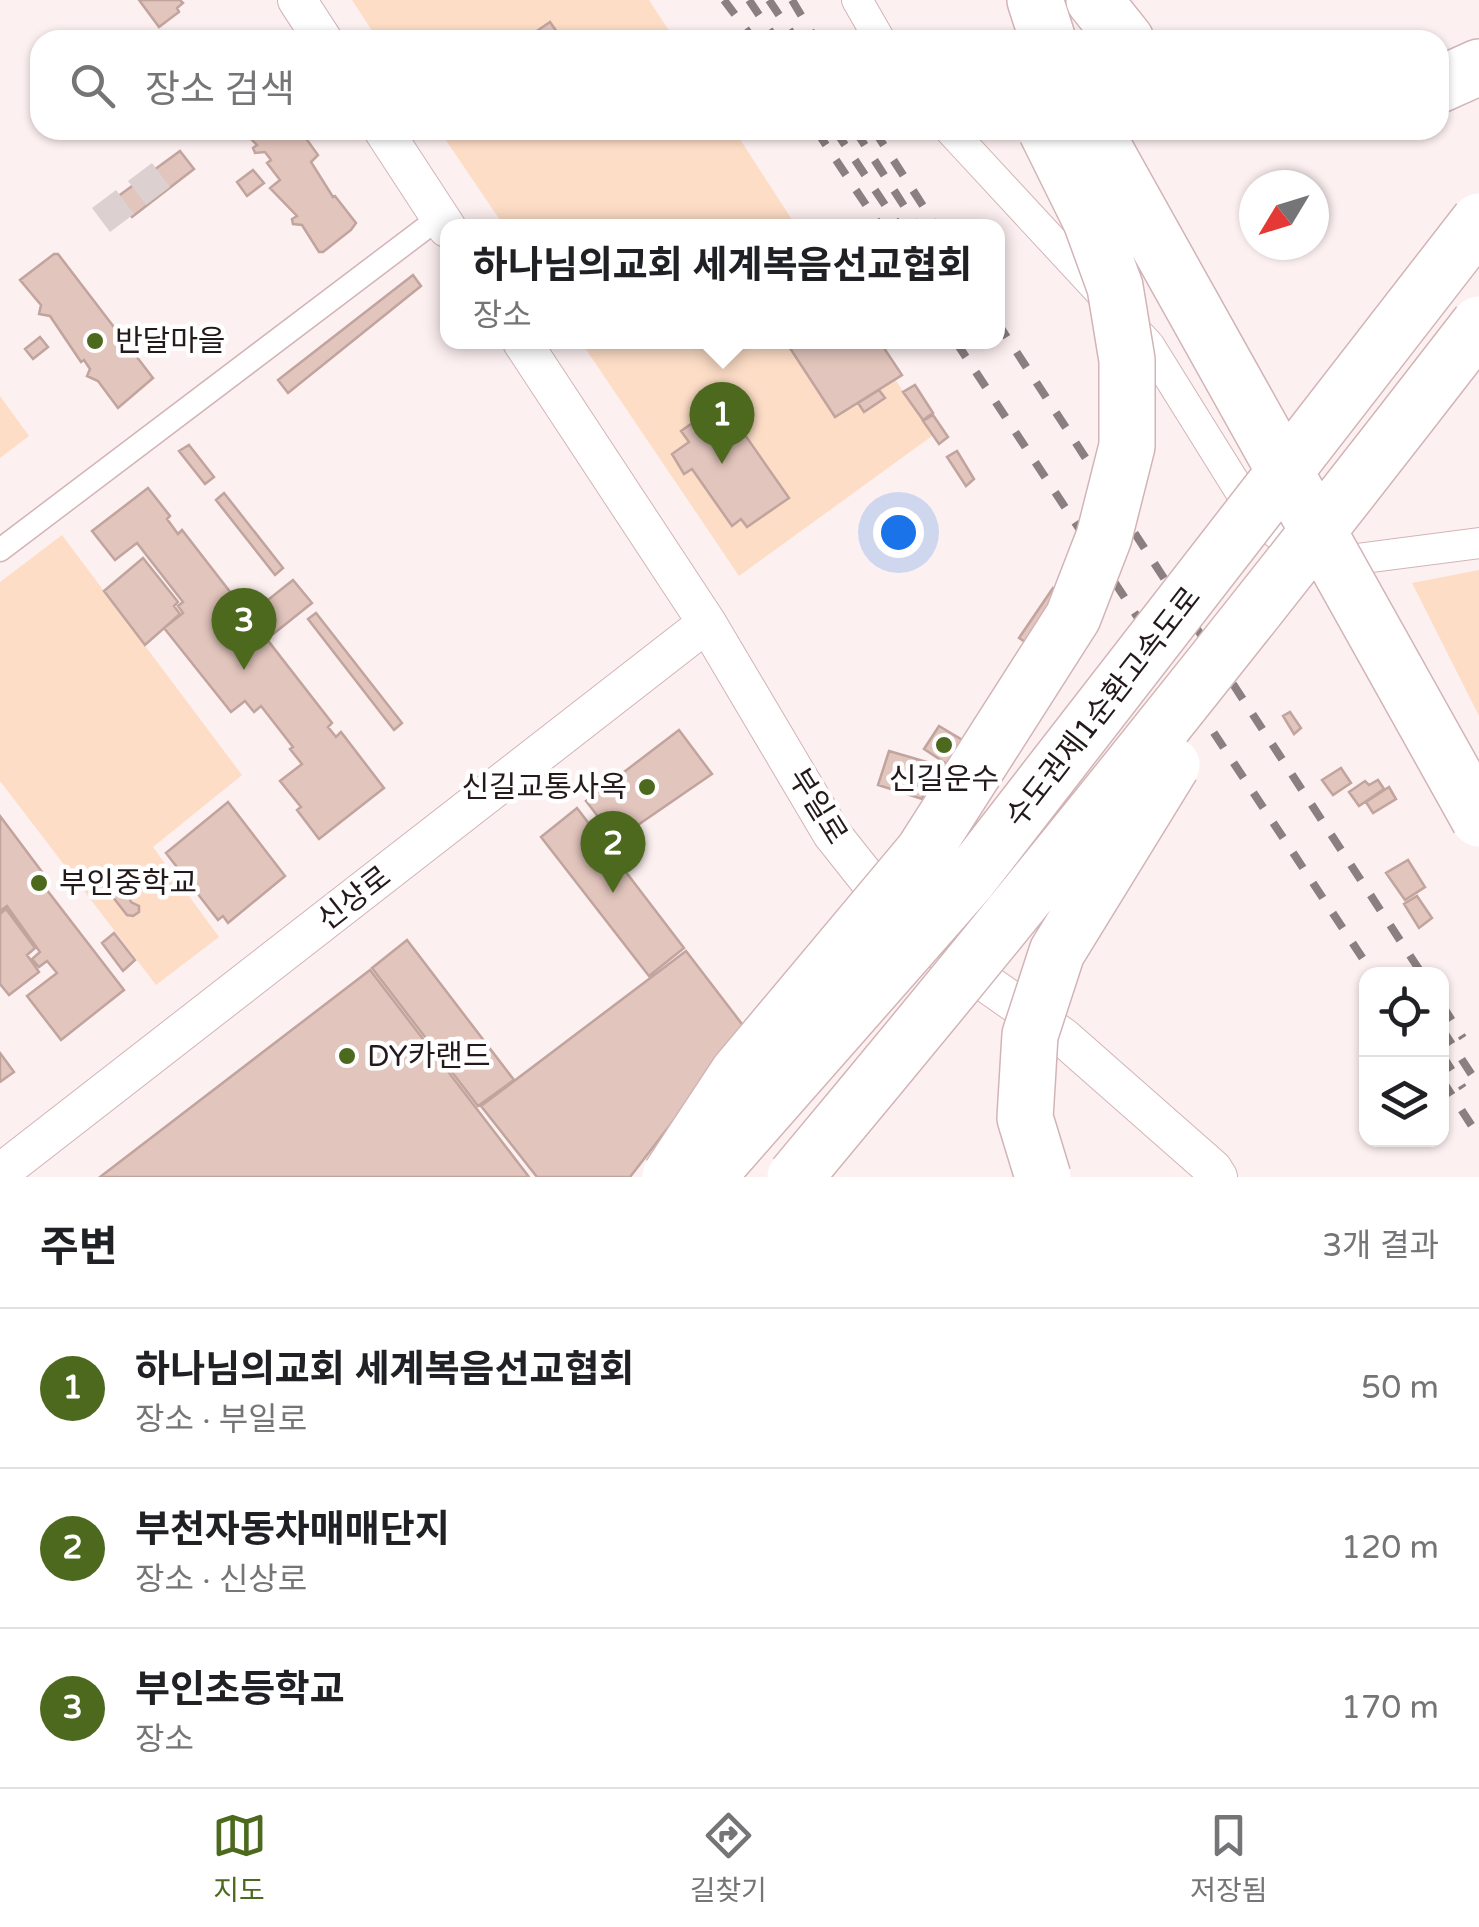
<!DOCTYPE html>
<html lang="ko">
<head>
<meta charset="utf-8">
<style>
  body { margin:0; font-family:"Varela Round","Noto Sans KR",sans-serif; background:#f6f6f6; color:#202124 }
  .controls { position:absolute; right:30px; bottom:30px; display:grid; overflow:hidden; border-radius:20px; box-shadow:0 2px 8px #0004 }
  .controls button { width:90px; height:90px; display:grid; place-items:center; padding:0; border:0; border-bottom:2px solid #e0e0e0; background:#fff; color:#202124; font:50px sans-serif }
  .compass { position:absolute; left:1239px; top:170px; width:90px; height:90px; border-radius:50%; background:#fff; box-shadow:0 2px 8px #0004; rotate:232deg }
  .you { position:absolute; left:898px; top:532px; width:35px; height:35px; margin:-25px; border:8px solid #fff; border-radius:50%; background:#1a73e8; box-shadow:0 0 0 15px #1a73e833 }
  .badge { display:grid; place-items:center; width:65px; height:65px; border-radius:50%; background:#4c691d; color:#fff; font-size:32px; font-weight:700 }
  .pin { position:absolute; translate:-50% -82px; filter:drop-shadow(0 2px 5px #0008) }
  .pin::after { content:''; position:absolute; top:52px; width:35px; height:30px; background:inherit; clip-path:polygon(0 0,100% 0,50% 100%) }
  .popup { position:absolute; left:440px; top:219px; width:565px; height:130px; box-sizing:border-box; display:grid; place-content:center; border-radius:20px; background:#fff; filter:drop-shadow(0 2px 8px #0005); font-size:32px; white-space:nowrap; color:#757577 }
  .popup b { font-size:38px; color:#202124 }
  .popup::after { content:''; position:absolute; left:50%; top:100%; margin-left:-20px; border:20px solid transparent; border-top-color:#fff }
  .list { margin:0; padding:0; list-style:none }
  h2 { display:flex; justify-content:space-between; align-items:center; height:130px; margin:0; padding:0 40px; font-size:42px }
  h2 small { font-size:32px; font-weight:400; color:#757577 }
  .list li { display:grid; grid-template-columns:65px 1fr auto; gap:30px; align-items:center; box-sizing:border-box; height:160px; padding:0 40px; border-top:2px solid #e0e0e0 }
  .list b { display:block; font-size:38px; white-space:nowrap }
  .list p { margin:0; font-size:32px; white-space:nowrap; color:#757577 }
  .list em { font-size:32px; font-style:normal; color:#757577 }
  .icon { flex:none; width:55px; height:55px; fill:none; stroke:currentColor; stroke-width:2; stroke-linecap:round; stroke-linejoin:round }
  .map { position:relative; flex:none; width:1479px; height:1177px; overflow:hidden }
  .search { position:absolute; background:#fff; box-shadow:0 2px 8px #0004; left:30px; right:30px; top:30px; height:110px; display:flex; align-items:center; gap:25px; box-sizing:border-box; padding:0 35px; border-radius:30px; color:#757577; font-size:38px }
  .sheet { height:610px; background:#fff }
  nav { display:flex; justify-content:space-around; align-items:center; box-sizing:border-box; height:140px; border-top:2px solid #e0e0e0; background:#fff; font-size:28px; color:#757577 }
  nav a { display:grid; justify-items:center; gap:5px }
  nav .on { color:#4c691d }
  .map>svg:first-child { display:block }
  .green { fill:#fdddc6 }
  .building { fill:#e2c5bd; stroke:#c1a49d; stroke-width:2.5 }
  .lines { fill:none; stroke-linecap:round; stroke-linejoin:round }
  .minor-tunnel { stroke:#dcd0d1; stroke-width:30; stroke-dasharray:30 15; stroke-linecap:butt }
  .pedestrian-casing { stroke:#d2b4b7; stroke-width:25 }
  .minor-casing { stroke:#d2b4b7; stroke-width:32 }
  .tertiary-casing { stroke:#d2b4b7; stroke-width:40 }
  .motorway-casing { stroke:#d2b4b7; stroke-width:58 }
  .pedestrian { stroke:#fff; stroke-width:22 }
  .minor { stroke:#fff; stroke-width:30 }
  .tertiary { stroke:#fff; stroke-width:38 }
  .motorway { stroke:#fff; stroke-width:55 }
  .rail { stroke:#8b7f81; stroke-width:8; stroke-dasharray:18 18; stroke-linecap:butt }
  .motorway-bridge-casing { stroke:#d2b4b7; stroke-width:58; stroke-linecap:butt }
  .motorway-bridge { stroke:#fff; stroke-width:55 }
  .poi-dot { fill:#4c691d; stroke:#fff; stroke-width:4 }
  .labels { text-anchor:middle; stroke-width:9; stroke-linejoin:round; paint-order:stroke }
  .poi-label { font-size:30px; fill:#24191b; stroke:#fff; text-anchor:start }
  .street-label { font-size:30px; fill:#24191b; stroke:#fff }
</style>
</head>
<body>
<div class="map">
<svg width="1479" height="1177" viewBox="0 0 1479 1177">
  <rect width="100%" height="100%" fill="#fdf0f1"/>
  <path class="green" d="M352,0H649L675,40H378Z
    M439,130H734L796,226H504Z
    M581,342H871L932,436L739,576Z
    M0,396L29,436L0,458Z
    M62,535L242,775L153,847L219,937L156,985L0,781V582Z
    M1479,570V716L1412,583Z"/>
  <path class="building" d="M139,0H180L183,3L177,8L179,12L159,27Z
    M550,22L559,35L551,40H534L531,35Z
    M242,130H300L318,155L311,162L333,197L335,196L356,223L351,230L323,252H319L302,225L293,224L292,219L297,216L270,188L280,180L267,163L271,160L265,152L255,153L253,148L257,145Z
    M180,151L194,169L132,217L117,197Z
    M253,170L264,183L247,196L237,182Z
    M54,254H58L153,378L118,408L98,381L87,376L90,369L84,360L81,362L50,316L39,314L41,305L20,280Z
    M413,275L421,286L288,393L278,380Z
    M40,337L48,347L33,359L25,349Z
    M786,342H880L902,375L835,417Z
    M915,385L933,413L923,420L903,392Z
    M879,390L885,398L864,412L858,403Z
    M722,402L789,498L747,527L741,519L732,526L692,469L684,474L672,454L689,442L681,431Z
    M933,415L948,437L939,444L923,421Z
    M189,445L214,477L205,484L179,451Z
    M957,451L974,479L966,486L947,457Z
    M148,488L170,516L167,519L178,534L182,530L332,723L328,727L336,737L341,732L384,788L319,839L297,810L301,807L280,781L302,764L290,749L293,747L261,706L254,712L245,701L231,712L164,628L183,613L178,606L183,602L137,543L115,560L92,531Z
    M224,493L283,568L275,575L216,500Z
    M143,558L178,602L174,606L180,614L145,645L104,591Z
    M293,580L312,603L267,639L249,615Z
    M1053,588L1068,597L1034,648L1019,638Z
    M316,613L402,723L394,730L308,619Z
    M1290,712L1301,728L1294,734L1283,716Z
    M939,726L964,741L948,765L924,749Z
    M679,730L712,774L616,840L586,801Z
    M889,751L934,764L922,799L878,785Z
    M1341,768L1351,783L1333,795L1322,780Z
    M1378,780L1384,789L1359,806L1349,792L1365,781L1369,785Z
    M1389,787L1396,799L1373,813L1366,802Z
    M228,802L285,876L228,923L223,916L218,920L166,853Z
    M577,808L684,948L649,976L541,837Z
    M0,816L45,876L40,881L124,990L61,1040L27,996L57,973L47,961L39,967L32,959L40,952L7,906L0,911Z
    M1408,860L1425,887L1405,900L1386,873Z
    M118,886L125,887L131,902L139,906V912L133,916L127,915L112,896Z
    M1417,896L1432,918L1419,928L1404,904Z
    M6,909L35,948L27,955L39,972L9,995L0,984V914Z
    M114,933L135,960L123,971L102,943Z
    M407,940L514,1080L478,1106L372,968Z
    M686,951L745,1028L630,1177H537L481,1106Z
    M370,970L529,1177H100Z
    M0,1053L14,1072L0,1082Z"/>
  <g class="lines">
    <path class="minor-tunnel" d="M101,220L173,166"/>
    <defs>
      <path id="pedestrian" d="M0,550L440,217"/>
      <path id="minor" d="M857,0L880,40
        M950,130L1149,345L1258,520L1318,564L1479,543"/>
      <path id="tertiary" d="M297,0L323,40
        M383,130L447,228
        M522,342L707,623L832,834L905,926L1063,1037L1213,1169L1218,1177
        M0,1173L707,623"/>
      <path id="motorway" d="M1035,0L1048,40
        M1094,0L1126,40
        M1439,85L1479,67"/>
    </defs>
    <use href="#pedestrian" class="pedestrian-casing"/>
    <use href="#minor" class="minor-casing"/>
    <use href="#tertiary" class="tertiary-casing"/>
    <use href="#motorway" class="motorway-casing"/>
    <use href="#pedestrian" class="pedestrian"/>
    <use href="#minor" class="minor"/>
    <use href="#tertiary" class="tertiary"/>
    <use href="#motorway" class="motorway"/>
    <path class="rail" d="M724,0L754,40
      M749,0L776,40
      M769,0L796,40
      M792,0L816,40
      M816,130L880,226
      M835,130L899,226
      M855,130L917,226
      M874,130L936,226
      M997,322L1422,974
      M956,342L1373,974
      M1442,1005L1463,1038
      M1442,1029L1479,1086
      M1442,1055L1463,1088
      M1442,1080L1479,1137"/>
    <defs>
      <path id="motorway-bridge" d="M1094,130L1479,819
        M670,1176L738,1073L923,852L1073,617L1104,537L1127,446V360L1115,287L1091,221L1046,130
        M707,1177L969,879L1479,221
        M795,1177C1029,897 1256,613 1479,324
        M1043,1177L1025,1118L1030,1035L1057,952L1172,765"/>
    </defs>
    <use href="#motorway-bridge" class="motorway-bridge-casing"/>
    <use href="#motorway-bridge" class="motorway-bridge"/>
  </g>
  <g class="poi-dot">
    <circle cx="95" cy="341" r="10"/>
    <circle cx="944" cy="745" r="10"/>
    <circle cx="647" cy="787" r="10"/>
    <circle cx="39" cy="883" r="10"/>
    <circle cx="347" cy="1056" r="10"/>
  </g>
  <g class="labels">
    <g class="poi-label">
      <text x="115" y="351">반달마을</text>
      <text x="944" y="789" text-anchor="middle">신길운수</text>
      <text x="627" y="797" text-anchor="end">신길교통사옥</text>
      <text x="59" y="893">부인중학교</text>
      <text x="367" y="1066">DY카랜드</text>
    </g>
    <g class="street-label">
      <text transform="translate(1103 707) rotate(-52)" y="10">수도권제1순환고속도로</text>
      <text transform="translate(818 806) rotate(58)" y="10">부일로</text>
      <text transform="translate(354 898) rotate(-38)" y="10">신상로</text>
    </g>
  </g>
</svg>
<div class="controls">
<button><svg class="icon" aria-label="locate" viewBox="0 0 24 24"><circle cx="12" cy="12" r="6"/><path d="M12 2v4M12 18v4M2 12h4M18 12h4"/></svg></button>
<button><svg class="icon" aria-label="layers" viewBox="0 0 24 24"><path d="M12 4l9 5-9 5-9-5zM3 14l9 5 9-5"/></svg></button>
</div>
<svg class="compass" viewBox="-18 -18 36 36"><path d="M0-13l5 13h-10z" fill="#e53935"/><path d="M0 13l5-13h-10z" fill="#757577"/></svg>
<div class="you"></div>
<div class="pin badge" style="left:722px;top:464px">1</div>
<div class="popup"><b>하나님의교회 세계복음선교협회</b>장소</div>
<div class="pin badge" style="left:613px;top:893px">2</div>
<div class="pin badge" style="left:244px;top:670px">3</div>
<div class="search"><svg class="icon" aria-label="search" viewBox="0 0 24 24"><circle cx="10" cy="10" r="6"/><path d="M15 15l6 6"/></svg>장소 검색</div>
</div>
<section class="sheet">
<h2>주변<small>3개 결과</small></h2>
<ul class="list">
<li><span class="badge">1</span><div><b>하나님의교회 세계복음선교협회</b><p>장소 · 부일로</p></div><em>50 m</em></li>
<li><span class="badge">2</span><div><b>부천자동차매매단지</b><p>장소 · 신상로</p></div><em>120 m</em></li>
<li><span class="badge">3</span><div><b>부인초등학교</b><p>장소</p></div><em>170 m</em></li>
</ul>
</section>
<nav>
<a class="on"><svg class="icon" aria-label="map" viewBox="0 0 24 24"><path d="M3 6l6-2 6 2 6-2v14l-6 2-6-2-6 2zM9 4v14M15 6v14"/></svg>지도</a>
<a><svg class="icon" aria-label="directions" viewBox="0 0 24 24"><path d="M12 3l9 9-9 9-9-9zM9 14v-3h6M13 9l2 2-2 2"/></svg>길찾기</a>
<a><svg class="icon" aria-label="saved" viewBox="0 0 24 24"><path d="M7 4h10v16l-5-4-5 4z"/></svg>저장됨</a>
</nav>
</body>
</html>
